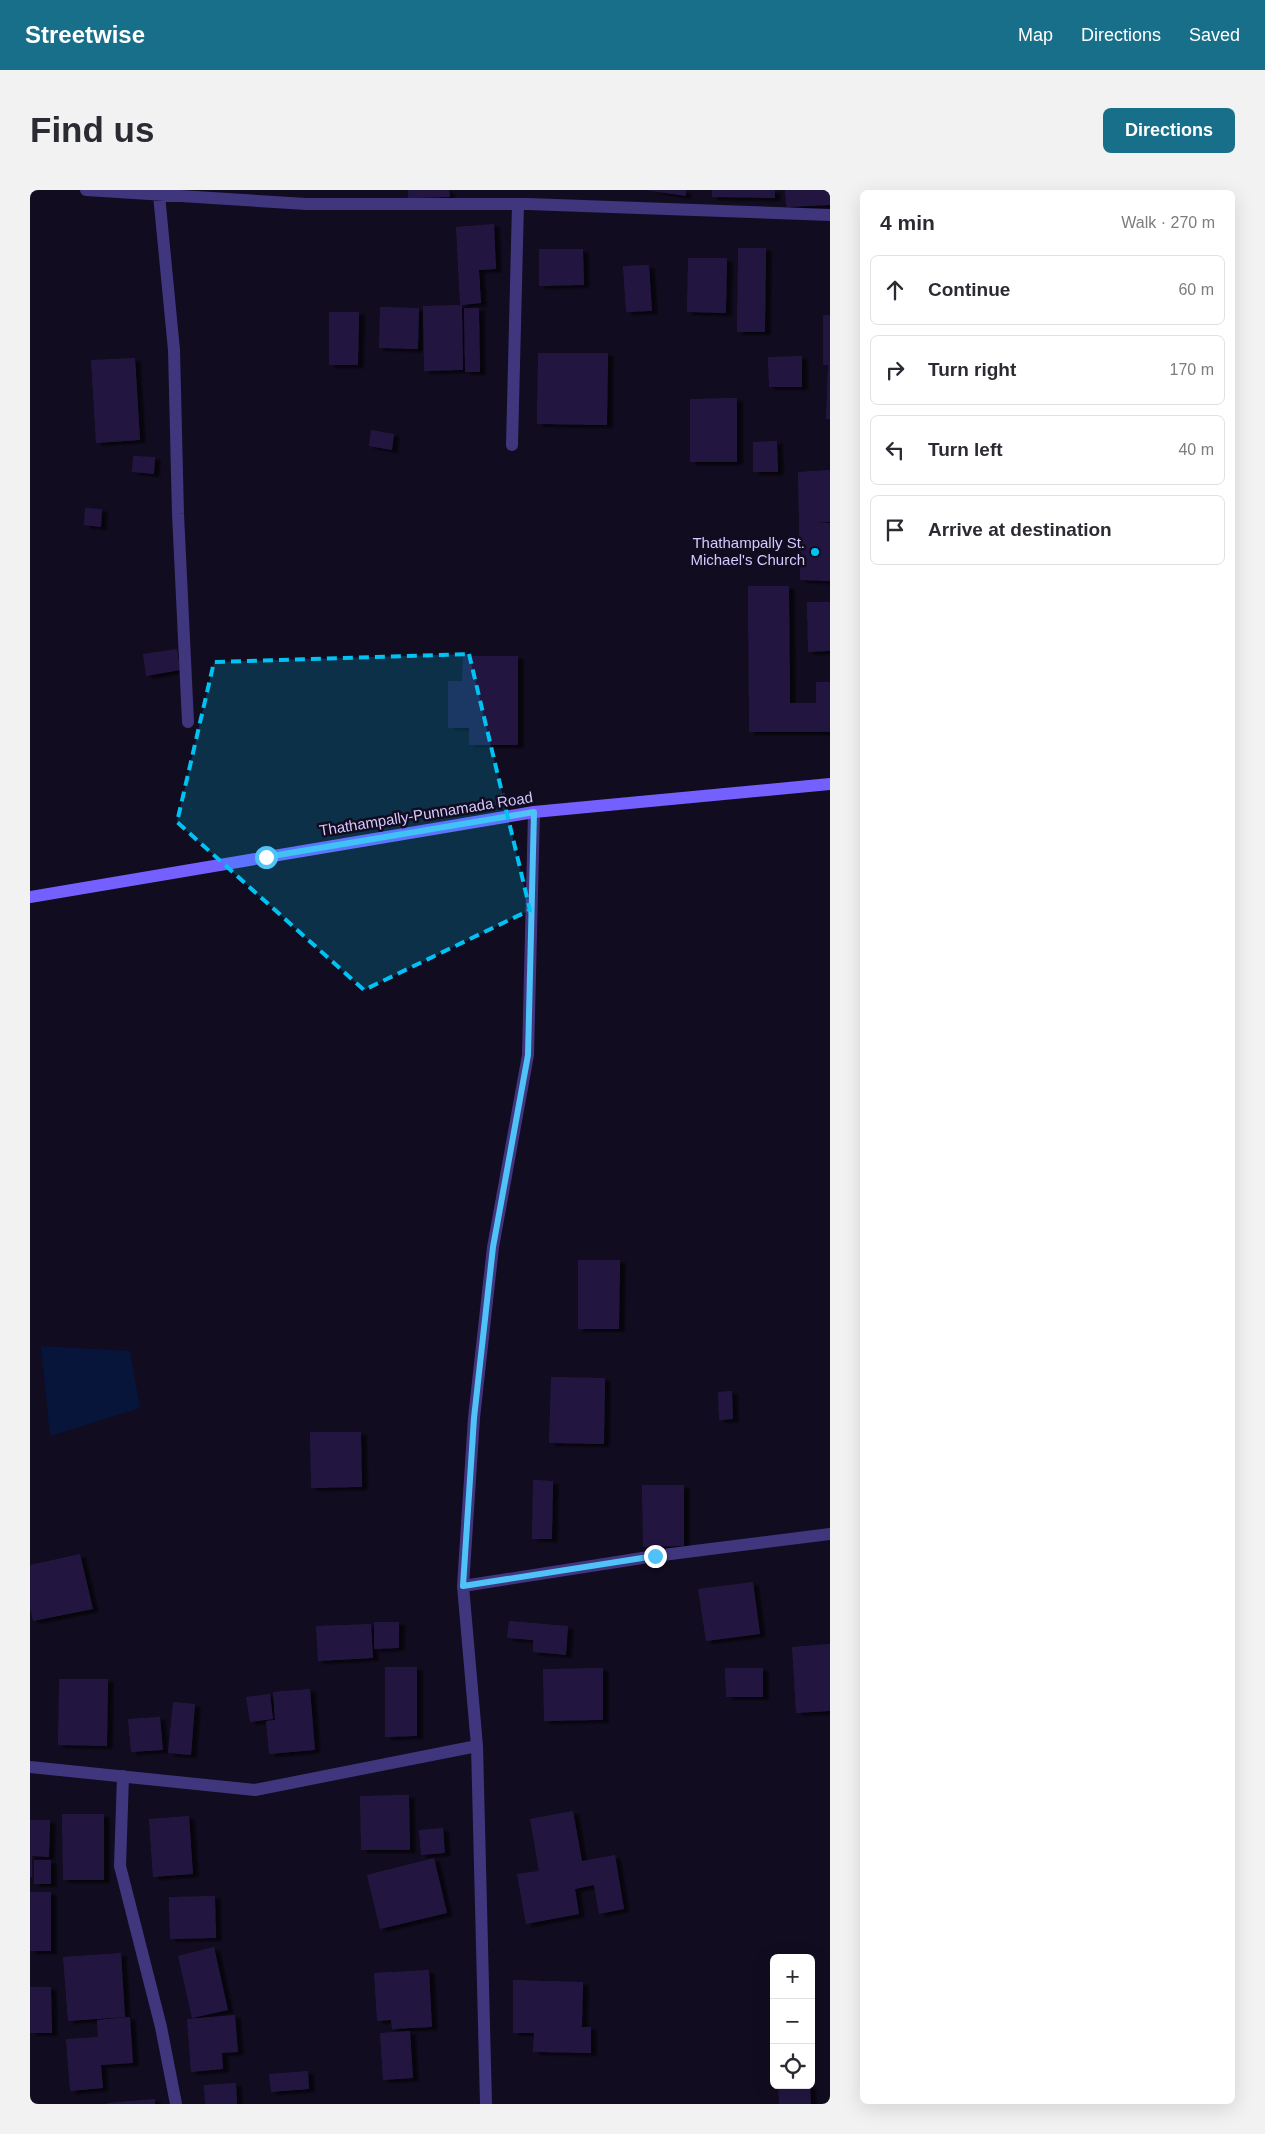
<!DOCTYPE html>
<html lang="en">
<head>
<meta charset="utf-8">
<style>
  body { margin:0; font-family:Arial,sans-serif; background:#f2f2f3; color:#2b2b33 }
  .controls { position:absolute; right:15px; bottom:15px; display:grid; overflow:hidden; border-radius:8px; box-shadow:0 5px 20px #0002 }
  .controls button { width:45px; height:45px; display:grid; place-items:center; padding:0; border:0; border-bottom:1px solid #e1e1e2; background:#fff; color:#2b2b33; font:25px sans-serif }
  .stop { position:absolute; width:15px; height:15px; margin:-11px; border:4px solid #4fc3f7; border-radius:50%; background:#fff }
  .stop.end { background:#4fc3f7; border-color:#fff; box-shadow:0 1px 5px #0008 }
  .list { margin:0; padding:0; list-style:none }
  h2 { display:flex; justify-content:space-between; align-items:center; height:65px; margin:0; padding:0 20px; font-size:21px }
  h2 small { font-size:16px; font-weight:400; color:#7c7c81 }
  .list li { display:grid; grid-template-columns:32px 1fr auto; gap:15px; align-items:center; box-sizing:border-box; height:70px; margin:0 10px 10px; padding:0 10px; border:1px solid #e1e1e2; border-radius:8px }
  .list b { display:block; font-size:19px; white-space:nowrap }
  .list em { font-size:16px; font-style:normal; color:#7c7c81 }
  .icon { flex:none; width:28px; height:28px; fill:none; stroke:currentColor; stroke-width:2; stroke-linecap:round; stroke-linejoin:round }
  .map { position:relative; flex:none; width:800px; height:1914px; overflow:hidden; border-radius:8px }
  header { display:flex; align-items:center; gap:30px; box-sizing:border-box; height:70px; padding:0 25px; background:#186f8a; color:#fff }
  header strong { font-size:24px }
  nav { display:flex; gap:28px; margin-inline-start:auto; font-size:18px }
  .intro { display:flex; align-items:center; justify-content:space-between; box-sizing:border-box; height:120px; padding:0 30px }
  h1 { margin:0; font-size:35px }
  .button { padding:12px 22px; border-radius:8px; background:#186f8a; color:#fff; font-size:18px; font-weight:700 }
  main { display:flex; gap:30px; padding:0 30px }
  aside { flex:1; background:#fff; border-radius:8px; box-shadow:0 5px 20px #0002 }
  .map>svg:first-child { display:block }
  .water { fill:#08153b }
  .building { fill:#241840; filter:url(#shadow) }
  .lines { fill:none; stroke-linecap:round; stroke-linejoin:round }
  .minor { stroke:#40367e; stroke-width:12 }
  .secondary { stroke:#7460ff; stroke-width:12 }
  .route { stroke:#4fc3f7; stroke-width:6 }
  .marked { fill:#00c3f4; fill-opacity:0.2; stroke:#00c3f4; stroke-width:4; stroke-dasharray:10 6; stroke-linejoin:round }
  .poi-dot { fill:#00c3f4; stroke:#110c1f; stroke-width:2 }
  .labels { text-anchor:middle; stroke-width:5; stroke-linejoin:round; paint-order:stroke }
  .poi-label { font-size:15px; fill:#d5c9ff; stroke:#110c1f; text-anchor:end }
  .street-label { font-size:15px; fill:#d5c9ff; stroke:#110c1f }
</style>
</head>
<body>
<header>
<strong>Streetwise</strong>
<nav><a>Map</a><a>Directions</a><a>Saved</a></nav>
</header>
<div class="intro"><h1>Find us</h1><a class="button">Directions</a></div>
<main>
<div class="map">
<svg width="800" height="1914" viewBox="0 0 800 1914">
  <defs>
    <filter id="shadow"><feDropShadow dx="5.5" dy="3" stdDeviation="1" flood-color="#0009"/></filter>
  </defs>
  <rect width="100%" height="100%" fill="#110c1f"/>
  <path class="water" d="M11,1156L100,1161L110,1218L20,1246Z"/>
  <path class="building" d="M378,0H419L420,7L378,8Z
    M616,0H656V6Z
    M682,0H745V8L682,7Z
    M755,0H800V15L756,17Z
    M464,34L466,79L449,80L451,113L432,115L433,180L394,181L393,116L430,115L426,37Z
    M708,58H736L735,142H707Z
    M509,59H553L554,95L509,96Z
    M658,68H697L696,123L657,122Z
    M619,75L622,121L596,122L593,76Z
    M350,117L389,118L388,159L349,158Z
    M434,118H449L450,182H435Z
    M299,122H329L328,175H299Z
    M793,125H800V229H796L798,175H793Z
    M508,163H578L577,235L507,234Z
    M772,166V197H739L738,167Z
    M105,168L110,250L66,253L61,170Z
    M707,208V272H660V209Z
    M341,240L364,244L362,260L339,256Z
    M747,251L748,282H723V252Z
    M103,266L125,267L124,284L102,282Z
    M800,280V332H783L800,333V391L770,390L768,282Z
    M55,318L72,319L71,337L54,335Z
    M718,396H759L760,513H786V492H800V542H719Z
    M777,412H800V461L778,462Z
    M147,459L150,480L116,486L113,464Z
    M433,466H488V555H439V538H418V491H432Z
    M548,1070H590L589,1139H548Z
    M521,1187L575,1188L574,1254L519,1253Z
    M702,1201L703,1229L689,1230L688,1202Z
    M280,1242H331L332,1297L281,1298Z
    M503,1290L523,1291L522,1349H502Z
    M612,1295H654V1356L613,1357Z
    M50,1364L63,1419L3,1431L0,1417V1375Z
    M723,1392L730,1444L676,1451L668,1399Z
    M479,1431L538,1436L536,1465L503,1462V1450L477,1448Z
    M344,1432H369V1458L344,1459Z
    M341,1434L343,1468L288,1471L286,1436Z
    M800,1454V1521L766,1523L762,1457Z
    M355,1477H387V1546L355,1547Z
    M573,1478V1530L514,1531L513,1479Z
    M695,1478H733V1507H696Z
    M29,1489H78L77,1556L28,1555Z
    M280,1499L285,1560L239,1564L236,1531L245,1530L243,1502Z
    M240,1504L243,1529L220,1532L216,1507Z
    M143,1512L165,1514L161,1565L138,1563Z
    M130,1527L133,1560L101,1562L98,1529Z
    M379,1605L380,1660H331L330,1606Z
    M543,1621L552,1671L585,1665L594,1719L569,1724L564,1695L545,1699L549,1724L496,1734L487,1684L509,1681L500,1629Z
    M32,1624H74V1690H33Z
    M159,1626L163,1684L123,1687L119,1629Z
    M0,1630H20L19,1667L2,1666V1687H0Z
    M413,1638L415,1663L391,1665L389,1640Z
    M404,1668L417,1723L350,1739L337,1685Z
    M4,1670H21V1694H4Z
    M0,1702H21V1761H0Z
    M185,1706L186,1748L140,1749L139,1707Z
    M184,1757L198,1820L162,1828L148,1766Z
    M91,1763L95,1827L38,1831L33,1767Z
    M399,1780L402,1837L362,1839L361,1830L347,1831L344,1783Z
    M483,1790L553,1792L552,1837H561V1863L503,1862L504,1843H483Z
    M0,1797H21L22,1843H0Z
    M205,1825L208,1862L192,1863L193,1879L161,1882L157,1829Z
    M100,1827L103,1873L71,1875L73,1898L40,1901L36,1849L68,1847L67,1830Z
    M380,1841L383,1888L353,1890L350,1843Z
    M278,1881L279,1899L241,1902L239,1884Z
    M206,1893L207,1914H175L174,1895Z
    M748,1895H780L781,1914H749Z
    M125,1909V1914H77V1913Z"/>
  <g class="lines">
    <path class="minor" d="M56,0L276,14H498L800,25
      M129,5L144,160L148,324L158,532
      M482,255L488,14
      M433,1396L625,1366L800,1344
      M0,1577L225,1600L447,1556
      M93,1586L90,1676L131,1837L146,1914
      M456,1914L447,1556L433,1396L444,1228L463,1057L498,865L504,622"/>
    <path class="secondary" d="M0,707L504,622L800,594"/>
  </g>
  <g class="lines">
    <path class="route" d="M236,667L504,622L498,865L463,1057L444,1228L433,1396L625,1366"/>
  </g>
  <path class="marked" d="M439,464L500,720L334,800L147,632L184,472Z"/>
  <circle class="poi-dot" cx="785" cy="362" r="5"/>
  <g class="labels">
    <g class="poi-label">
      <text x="775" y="358">Thathampally St.<tspan x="775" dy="17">Michael's Church</tspan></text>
    </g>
    <g class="street-label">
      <text transform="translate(396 624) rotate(-9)" y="5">Thathampally-Punnamada Road</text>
    </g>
  </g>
</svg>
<div class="controls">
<button>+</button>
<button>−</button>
<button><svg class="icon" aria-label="locate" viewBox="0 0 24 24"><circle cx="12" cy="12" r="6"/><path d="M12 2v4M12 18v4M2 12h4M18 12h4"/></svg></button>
</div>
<div class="stop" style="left:236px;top:667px"></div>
<div class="stop end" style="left:625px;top:1366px"></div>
</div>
<aside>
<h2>4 min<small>Walk · 270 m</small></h2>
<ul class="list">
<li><svg class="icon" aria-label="ahead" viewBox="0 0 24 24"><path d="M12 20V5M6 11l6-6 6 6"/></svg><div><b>Continue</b></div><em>60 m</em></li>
<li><svg class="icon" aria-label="right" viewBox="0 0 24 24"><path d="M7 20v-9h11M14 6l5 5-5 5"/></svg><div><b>Turn right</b></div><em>170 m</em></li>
<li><svg class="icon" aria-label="left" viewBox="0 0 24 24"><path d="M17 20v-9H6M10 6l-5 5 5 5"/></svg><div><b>Turn left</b></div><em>40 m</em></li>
<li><svg class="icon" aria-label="arrive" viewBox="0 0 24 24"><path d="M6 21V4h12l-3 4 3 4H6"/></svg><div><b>Arrive at destination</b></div></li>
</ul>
</aside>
</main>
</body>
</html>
